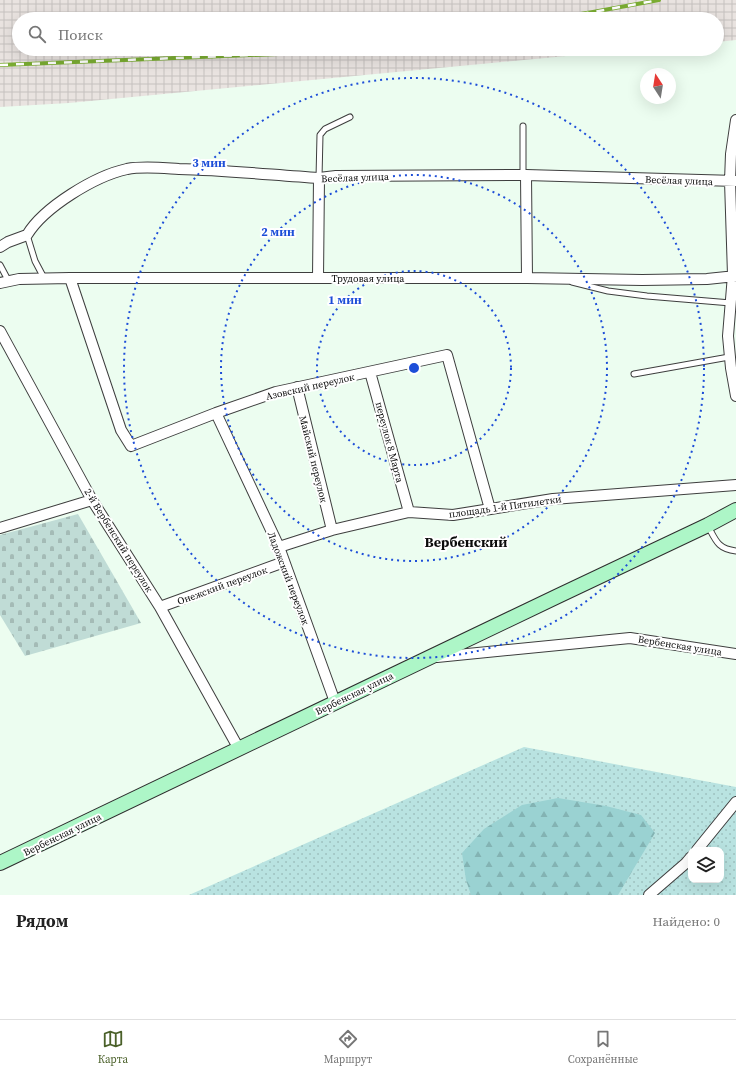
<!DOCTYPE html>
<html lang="ru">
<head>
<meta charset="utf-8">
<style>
  body { margin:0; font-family:"Source Serif 4",serif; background:#f2f2f2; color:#222 }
  .controls { position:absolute; right:12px; bottom:12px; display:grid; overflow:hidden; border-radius:8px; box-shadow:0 4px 16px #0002 }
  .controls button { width:36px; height:36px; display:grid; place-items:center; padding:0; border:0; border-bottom:1px solid #e0e0e0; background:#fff; color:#222; font:20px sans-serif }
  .compass { position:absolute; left:640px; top:68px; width:36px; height:36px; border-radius:50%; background:#fff; box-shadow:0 4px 16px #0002; rotate:348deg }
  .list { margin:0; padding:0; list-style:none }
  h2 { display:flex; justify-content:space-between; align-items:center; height:52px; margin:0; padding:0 16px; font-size:17px }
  h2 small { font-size:13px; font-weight:400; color:#767676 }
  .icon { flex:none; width:22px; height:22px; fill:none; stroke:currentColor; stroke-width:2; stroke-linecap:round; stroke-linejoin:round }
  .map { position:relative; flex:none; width:736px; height:895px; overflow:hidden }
  .search { position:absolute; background:#fff; box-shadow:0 4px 16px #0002; left:12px; right:12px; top:12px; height:44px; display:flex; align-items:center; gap:10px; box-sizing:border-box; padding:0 14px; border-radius:22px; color:#767676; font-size:15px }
  .sheet { height:124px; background:#fff }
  nav { display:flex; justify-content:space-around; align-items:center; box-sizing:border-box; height:56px; border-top:1px solid #e0e0e0; background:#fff; font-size:11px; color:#767676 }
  nav a { display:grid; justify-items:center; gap:2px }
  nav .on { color:#4a6029 }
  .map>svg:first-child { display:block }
  .industrial { fill:url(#industrial-grid) }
  .grass { fill:url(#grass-dots); fill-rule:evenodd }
  .forest { fill:url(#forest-firs) }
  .cemetery { fill:url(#cemetery-stones) }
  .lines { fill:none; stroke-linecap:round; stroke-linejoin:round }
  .lane-casing { stroke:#3e3e3e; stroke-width:7 }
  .street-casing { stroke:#3e3e3e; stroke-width:12 }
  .secondary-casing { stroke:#2d2d2d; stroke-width:16 }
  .lane { stroke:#fff; stroke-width:5 }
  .street { stroke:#fff; stroke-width:10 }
  .secondary { stroke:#adf6c7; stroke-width:14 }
  .rail-casing { stroke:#7aac32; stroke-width:4 }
  .rail { stroke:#fff; stroke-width:2.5; stroke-dasharray:8; stroke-linecap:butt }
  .ring { fill:none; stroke:#1d4ed8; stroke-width:2; stroke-dasharray:2 4 }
  .labels { text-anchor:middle; stroke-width:4; stroke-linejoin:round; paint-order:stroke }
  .street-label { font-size:10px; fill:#0b0b0b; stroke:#fff }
  .district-label { font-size:14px; font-weight:bold; fill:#0b0b0b; stroke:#fff }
  .centre { fill:#1d4ed8; stroke:#fff; stroke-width:2 }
  .ring-label { font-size:12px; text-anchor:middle; font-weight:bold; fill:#1d4ed8; stroke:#fff; stroke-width:4; stroke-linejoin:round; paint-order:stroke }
</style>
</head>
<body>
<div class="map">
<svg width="736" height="895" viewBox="0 0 736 895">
  <defs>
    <pattern id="industrial-grid" width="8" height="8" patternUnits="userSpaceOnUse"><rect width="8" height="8" fill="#e9e3e0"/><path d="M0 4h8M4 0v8" fill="none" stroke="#c6c1bf"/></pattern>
    <pattern id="grass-dots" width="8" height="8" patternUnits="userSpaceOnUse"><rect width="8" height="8" fill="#b9e3e1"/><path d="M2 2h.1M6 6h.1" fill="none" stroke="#9ec1c0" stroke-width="1.8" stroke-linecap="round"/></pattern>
    <pattern id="forest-firs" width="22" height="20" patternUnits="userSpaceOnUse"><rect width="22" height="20" fill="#9ad2d2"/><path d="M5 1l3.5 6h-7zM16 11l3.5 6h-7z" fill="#83b3b3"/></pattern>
    <pattern id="cemetery-stones" width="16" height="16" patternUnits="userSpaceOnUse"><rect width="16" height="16" fill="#c0dcd6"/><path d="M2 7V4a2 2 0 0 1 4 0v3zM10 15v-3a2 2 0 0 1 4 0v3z" fill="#a4bbb6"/></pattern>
  </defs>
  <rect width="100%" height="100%" fill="#ecfdf0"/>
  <path class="industrial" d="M0,0H736V40L717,42V19H19V49H640L69,103L0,107Z"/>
  <path class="grass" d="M524,747L736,787V895H189ZM691,850H721V880H691Z"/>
  <path class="forest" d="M558,798L606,806L641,815L655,833L618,895H471L466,880L462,853L484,829L522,805Z"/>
  <path class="cemetery" d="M78,514L141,623L25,656L0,615V535Z"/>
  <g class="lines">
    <defs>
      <path id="lane" d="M523,175V126
        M319,178L320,135L325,129L350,117
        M27,235L35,261L44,278
        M0,265L8,280
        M572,282L608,291L647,296L731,303
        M634,374L729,357
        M708,526C716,541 718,549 736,551"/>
      <path id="street" d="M736,120L731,154L730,181L733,275L728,336L731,368L736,396
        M526,175L527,278
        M0,247L8,242L27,235C44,207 95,176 127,169C143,166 162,168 179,169C226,170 272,175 319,178L336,176L526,175L736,181
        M70,278L121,430L131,446L216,413L276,392L447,355L490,509
        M318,278L319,178
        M0,283L19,279L70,278H527L642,280L707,279L736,276
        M0,331L92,500L160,607L239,749
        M370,372L409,512
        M297,387L332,530
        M216,413L279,547L335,702
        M0,528L92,500
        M279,547L332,530L409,512L453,515L553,499L736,485
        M160,607L284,562
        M437,657L630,638L736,654
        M697,850L736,802
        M649,895L686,863L691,857"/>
      <path id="secondary" d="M0,863L558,596L708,525L736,510"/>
    </defs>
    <use href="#lane" class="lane-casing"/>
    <use href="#street" class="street-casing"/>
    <use href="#secondary" class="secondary-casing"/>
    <use href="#lane" class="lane"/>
    <use href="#street" class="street"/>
    <use href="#secondary" class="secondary"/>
    <defs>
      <path id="rail" d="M549,19L593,12L659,0
        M0,65L327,52L346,49"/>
    </defs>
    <use href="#rail" class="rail-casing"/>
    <use href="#rail" class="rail"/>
  </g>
  <g class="ring">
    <circle cx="414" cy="368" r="97"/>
    <circle cx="414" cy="368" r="193"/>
    <circle cx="414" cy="368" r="290"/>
  </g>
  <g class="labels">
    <g class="street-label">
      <text transform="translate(355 177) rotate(-2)" y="4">Весёлая улица</text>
      <text transform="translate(679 180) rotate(2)" y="4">Весёлая улица</text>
      <text x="368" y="282">Трудовая улица</text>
      <text transform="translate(310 386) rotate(-13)" y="4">Азовский переулок</text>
      <text transform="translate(390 442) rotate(75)" y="4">переулок 8 Марта</text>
      <text transform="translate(314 459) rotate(76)" y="4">Майский переулок</text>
      <text transform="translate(505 506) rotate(-8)" y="4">площадь 1-й Пятилетки</text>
      <text transform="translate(119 540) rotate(58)" y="4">2-й Вербенский переулок</text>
      <text transform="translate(289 578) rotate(69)" y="4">Ладожский переулок</text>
      <text transform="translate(222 585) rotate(-20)" y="4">Онежский переулок</text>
      <text transform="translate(680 645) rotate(9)" y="4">Вербенская улица</text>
      <text transform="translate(354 693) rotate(-26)" y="4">Вербенская улица</text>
      <text transform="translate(62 834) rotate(-26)" y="4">Вербенская улица</text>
    </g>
    <g class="district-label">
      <text x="466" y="547">Вербенский</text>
    </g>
  </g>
  <circle cx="414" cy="368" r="6" class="centre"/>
  <g class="ring-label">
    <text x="209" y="167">3 мин</text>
    <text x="278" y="236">2 мин</text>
    <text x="345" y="304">1 мин</text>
  </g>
</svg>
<div class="controls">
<button><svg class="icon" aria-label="layers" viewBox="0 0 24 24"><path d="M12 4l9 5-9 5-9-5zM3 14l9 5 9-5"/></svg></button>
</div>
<svg class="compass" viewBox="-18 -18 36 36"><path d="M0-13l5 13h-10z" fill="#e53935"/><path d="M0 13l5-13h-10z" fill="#767676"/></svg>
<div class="search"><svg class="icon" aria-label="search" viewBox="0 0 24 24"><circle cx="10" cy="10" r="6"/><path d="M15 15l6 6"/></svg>Поиск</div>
</div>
<section class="sheet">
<h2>Рядом<small>Найдено: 0</small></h2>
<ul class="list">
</ul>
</section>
<nav>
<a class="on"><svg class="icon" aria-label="map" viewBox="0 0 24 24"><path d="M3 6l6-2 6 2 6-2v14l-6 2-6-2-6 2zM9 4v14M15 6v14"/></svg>Карта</a>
<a><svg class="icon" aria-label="directions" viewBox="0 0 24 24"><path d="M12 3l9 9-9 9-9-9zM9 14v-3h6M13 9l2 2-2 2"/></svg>Маршрут</a>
<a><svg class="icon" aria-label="saved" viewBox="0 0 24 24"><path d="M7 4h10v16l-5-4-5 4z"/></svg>Сохранённые</a>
</nav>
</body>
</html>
